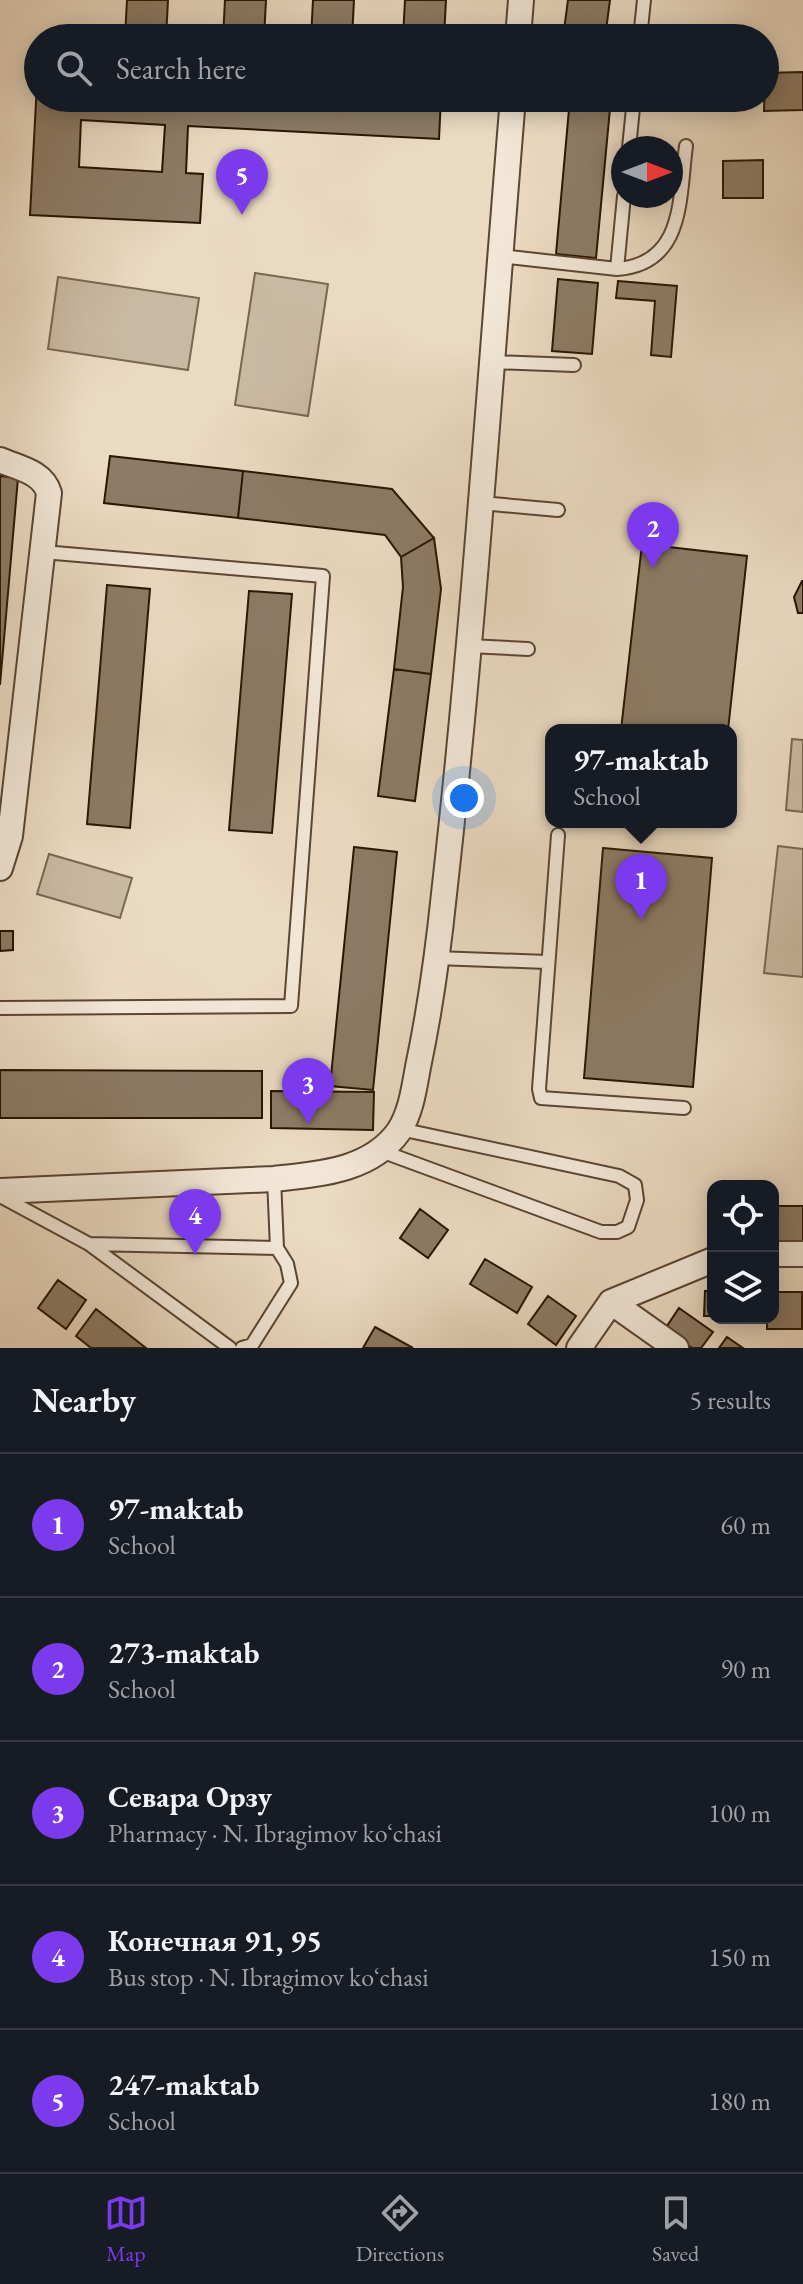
<!DOCTYPE html>
<html lang="en">
<head>
<meta charset="utf-8">
<style>
  body { margin:0; font-family:"EB Garamond",serif; background:#20242c; color:#f1f3f6 }
  .controls { position:absolute; right:24px; bottom:24px; display:grid; overflow:hidden; border-radius:16px; box-shadow:0 4px 20px #0003 }
  .controls button { width:72px; height:72px; display:grid; place-items:center; padding:0; border:0; border-bottom:2px solid #363941; background:#171b24; color:#f1f3f6; font:40px sans-serif }
  .compass { position:absolute; left:611px; top:136px; width:72px; height:72px; border-radius:50%; background:#171b24; box-shadow:0 4px 20px #0003; rotate:90deg }
  .you { position:absolute; left:464px; top:798px; width:28px; height:28px; margin:-20px; border:6px solid #fff; border-radius:50%; background:#1a73e8; box-shadow:0 0 0 12px #1a73e833 }
  .badge { display:grid; place-items:center; width:52px; height:52px; border-radius:50%; background:#7c3aed; color:#fff; font-size:26px; font-weight:700 }
  .pin { position:absolute; translate:-50% -66px; filter:drop-shadow(0 2px 4px #0008) }
  .pin::after { content:''; position:absolute; top:42px; width:28px; height:24px; background:inherit; clip-path:polygon(0 0,100% 0,50% 100%) }
  .popup { position:absolute; left:545px; top:724px; width:192px; height:104px; box-sizing:border-box; display:grid; place-content:center; border-radius:16px; background:#171b24; filter:drop-shadow(0 2px 6px #0005); font-size:26px; white-space:nowrap; color:#9ea1a6 }
  .popup b { font-size:30px; color:#f1f3f6 }
  .popup::after { content:''; position:absolute; left:50%; top:100%; margin-left:-16px; border:16px solid transparent; border-top-color:#171b24 }
  .list { margin:0; padding:0; list-style:none }
  h2 { display:flex; justify-content:space-between; align-items:center; height:104px; margin:0; padding:0 32px; font-size:34px }
  h2 small { font-size:26px; font-weight:400; color:#9ea1a6 }
  .list li { display:grid; grid-template-columns:52px 1fr auto; gap:24px; align-items:center; box-sizing:border-box; height:144px; padding:0 32px; border-top:2px solid #363941 }
  .list b { display:block; font-size:30px; white-space:nowrap }
  .list p { margin:0; font-size:26px; white-space:nowrap; color:#9ea1a6 }
  .list em { font-size:26px; font-style:normal; color:#9ea1a6 }
  .icon { flex:none; width:44px; height:44px; fill:none; stroke:currentColor; stroke-width:2; stroke-linecap:round; stroke-linejoin:round }
  .map { position:relative; flex:none; width:803px; height:1348px; overflow:hidden }
  .search { position:absolute; background:#171b24; box-shadow:0 4px 20px #0003; left:24px; right:24px; top:24px; height:88px; display:flex; align-items:center; gap:20px; box-sizing:border-box; padding:0 28px; border-radius:44px; color:#9ea1a6; font-size:30px }
  .sheet { height:824px; background:#171b24 }
  nav { display:flex; justify-content:space-around; align-items:center; box-sizing:border-box; height:112px; border-top:2px solid #363941; background:#171b24; font-size:22px; color:#9ea1a6 }
  nav a { display:grid; justify-items:center; gap:4px }
  nav .on { color:#7c3aed }
  .map>svg:first-child { display:block }
  .green { fill:#cab9a2; stroke:#796752; stroke-width:2 }
  .building { fill:#8d7b66; stroke:#281503; stroke-width:2; fill-rule:evenodd }
  .lines { fill:none; stroke-linecap:round; stroke-linejoin:round }
  .service-casing { stroke:#594633; stroke-width:16 }
  .minor-casing { stroke:#594633; stroke-width:28 }
  .service { stroke:#f2e7d7; stroke-width:12 }
  .minor { stroke:#f2e7d7; stroke-width:24 }
</style>
</head>
<body>
<div class="map">
<svg width="803" height="1348" viewBox="0 0 803 1348">
  <rect width="100%" height="100%" fill="#ebdac2"/>
  <filter id="stains"><feTurbulence type="fractalNoise" baseFrequency=".0025" numOctaves="4"/><feColorMatrix values="0 0 0 0 .2 0 0 0 0 .09 0 0 0 0 .02 0 0 0 .5 -.17"/></filter>
  <radialGradient id="worn" r=".72"><stop offset=".6" stop-color="#630" stop-opacity="0"/><stop offset="1" stop-color="#630" stop-opacity=".3"/></radialGradient>
  <path class="green" d="M255,273L328,284L308,416L235,405Z
    M58,277L199,298L188,370L48,349Z
    M792,739L803,740V812L786,810Z
    M778,846L803,849V977L764,973Z
    M49,854L132,878L120,918L37,894Z"/>
  <path class="building" d="M127,0H168L166,38H125Z
    M225,0H266L264,38H223Z
    M313,0H354L352,38H311Z
    M405,0H446L444,38H403Z
    M568,0H610L605,38H563Z
    M803,72V110L764,111L765,73Z
    M37,83L38,98H441L439,139L188,126L186,173L203,174L200,223L30,215ZM81,120L165,125L162,172L79,167Z
    M570,98H611L596,258L556,254Z
    M763,160V198H723V161Z
    M558,279L598,283L592,354L552,351Z
    M618,281L677,286L671,357L651,355L655,301L616,298Z
    M110,456L243,471L238,518L104,503Z
    M243,471L392,489L434,538L401,557L385,535L238,518Z
    M0,476L18,478L0,685Z
    M434,538L441,589L431,674L394,669L403,587L401,557Z
    M642,544L747,556L728,730H621Z
    M802,581H803V613H798L794,597Z
    M107,585L150,589L130,828L87,824Z
    M249,591L292,594L272,833L229,830Z
    M394,669L431,674L415,801L378,796Z
    M354,847L397,852L373,1090L330,1086Z
    M603,848L712,858L693,1087L584,1078Z
    M0,931H13V950L0,951Z
    M0,1070L262,1071V1118H0Z
    M271,1091L374,1092L373,1130L271,1128Z
    M773,1206H803V1247H773Z
    M420,1209L448,1230L428,1258L400,1238Z
    M485,1259L532,1287L517,1313L470,1284Z
    M58,1280L86,1300L66,1329L38,1308Z
    M705,1291H713V1316H704Z
    M773,1292H802V1329H767V1318H773Z
    M548,1296L576,1316L556,1345L528,1324Z
    M679,1308L713,1332L701,1348H692L665,1329Z
    M96,1309L146,1348H91L76,1336Z
    M375,1327L413,1348H363Z
    M727,1337L743,1348H719Z"/>
  <g class="lines">
    <defs>
      <path id="service" d="M640,38L644,0
        M629,148L634,98
        M500,256L617,269C685,264 679,198 686,146
        M617,269L624,196
        M492,362L574,365
        M481,503L558,510
        M469,646L528,649
        M558,835L539,1089L541,1098L684,1108
        M436,958L547,962
        M0,1008L291,1006L323,576L43,552
        M381,1151L601,1232H617L628,1227L637,1200L635,1185L619,1176L400,1129
        M0,1196L89,1244L277,1248L274,1179
        M89,1244L230,1348
        M242,1348L252,1345L291,1283L287,1264L277,1248"/>
      <path id="minor" d="M518,38L521,0
        M0,460C19,468 43,472 49,493L10,836L0,868
        M0,1191L274,1179C319,1174 371,1171 399,1131C411,1112 414,1089 418,1067C430,1010 438,952 444,894C474,629 491,363 513,98
        M773,1254H803
        M611,1302L713,1260
        M611,1302L676,1348
        M579,1348L611,1302"/>
    </defs>
    <use href="#service" class="service-casing"/>
    <use href="#minor" class="minor-casing"/>
    <use href="#service" class="service"/>
    <use href="#minor" class="minor"/>
  </g>
  <rect width="100%" height="100%" filter="url(#stains)"/>
  <rect width="100%" height="100%" fill="url(#worn)"/>
</svg>
<div class="controls">
<button><svg class="icon" aria-label="locate" viewBox="0 0 24 24"><circle cx="12" cy="12" r="6"/><path d="M12 2v4M12 18v4M2 12h4M18 12h4"/></svg></button>
<button><svg class="icon" aria-label="layers" viewBox="0 0 24 24"><path d="M12 4l9 5-9 5-9-5zM3 14l9 5 9-5"/></svg></button>
</div>
<svg class="compass" viewBox="-18 -18 36 36"><path d="M0-13l5 13h-10z" fill="#e53935"/><path d="M0 13l5-13h-10z" fill="#9ea1a6"/></svg>
<div class="you"></div>
<div class="pin badge" style="left:641px;top:920px">1</div>
<div class="popup"><b>97-maktab</b>School</div>
<div class="pin badge" style="left:653px;top:568px">2</div>
<div class="pin badge" style="left:308px;top:1124px">3</div>
<div class="pin badge" style="left:195px;top:1255px">4</div>
<div class="pin badge" style="left:242px;top:215px">5</div>
<div class="search"><svg class="icon" aria-label="search" viewBox="0 0 24 24"><circle cx="10" cy="10" r="6"/><path d="M15 15l6 6"/></svg>Search here</div>
</div>
<section class="sheet">
<h2>Nearby<small>5 results</small></h2>
<ul class="list">
<li><span class="badge">1</span><div><b>97-maktab</b><p>School</p></div><em>60 m</em></li>
<li><span class="badge">2</span><div><b>273-maktab</b><p>School</p></div><em>90 m</em></li>
<li><span class="badge">3</span><div><b>Севара Орзу</b><p>Pharmacy · N. Ibragimov koʻchasi</p></div><em>100 m</em></li>
<li><span class="badge">4</span><div><b>Конечная 91, 95</b><p>Bus stop · N. Ibragimov koʻchasi</p></div><em>150 m</em></li>
<li><span class="badge">5</span><div><b>247-maktab</b><p>School</p></div><em>180 m</em></li>
</ul>
</section>
<nav>
<a class="on"><svg class="icon" aria-label="map" viewBox="0 0 24 24"><path d="M3 6l6-2 6 2 6-2v14l-6 2-6-2-6 2zM9 4v14M15 6v14"/></svg>Map</a>
<a><svg class="icon" aria-label="directions" viewBox="0 0 24 24"><path d="M12 3l9 9-9 9-9-9zM9 14v-3h6M13 9l2 2-2 2"/></svg>Directions</a>
<a><svg class="icon" aria-label="saved" viewBox="0 0 24 24"><path d="M7 4h10v16l-5-4-5 4z"/></svg>Saved</a>
</nav>
</body>
</html>
